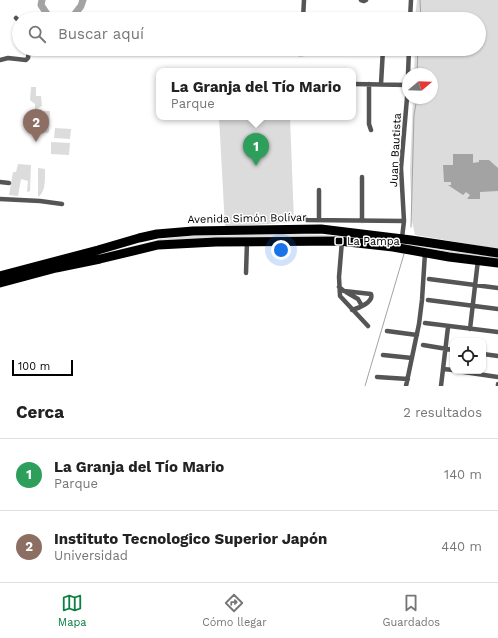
<!DOCTYPE html>
<html lang="es">
<head>
<meta charset="utf-8">
<style>
  body { margin:0; font-family:"Work Sans",sans-serif; background:#f2f2f2; color:#222 }
  .controls { position:absolute; right:12px; bottom:12px; display:grid; overflow:hidden; border-radius:8px; box-shadow:0 1px 3px #0004 }
  .controls button { width:36px; height:36px; display:grid; place-items:center; padding:0; border:0; border-bottom:1px solid #e0e0e0; background:#fff; color:#222; font:20px sans-serif }
  .compass { position:absolute; left:402px; top:68px; width:36px; height:36px; border-radius:50%; background:#fff; box-shadow:0 1px 3px #0004; rotate:71deg }
  .scale { position:absolute; left:12px; bottom:10px; width:61px; box-sizing:border-box; padding-left:4px; border:2px solid #000; border-top:0; font-size:11px; line-height:14px; white-space:nowrap; color:#000; -webkit-text-stroke:3px #fff; paint-order:stroke }
  .you { position:absolute; left:281px; top:250px; width:14px; height:14px; margin:-10px; border:3px solid #fff; border-radius:50%; background:#1a73e8; box-shadow:0 0 0 6px #1a73e833 }
  .badge { display:grid; place-items:center; width:26px; height:26px; border-radius:50%; background:#0b8043; color:#fff; font-size:13px; font-weight:700 }
  .pin { position:absolute; translate:-50% -33px; filter:drop-shadow(0 1px 2px #0008) }
  .pin::after { content:''; position:absolute; top:21px; width:14px; height:12px; background:inherit; clip-path:polygon(0 0,100% 0,50% 100%) }
  .popup { position:absolute; left:156px; top:68px; width:200px; height:52px; box-sizing:border-box; display:grid; place-content:center; border-radius:8px; background:#fff; filter:drop-shadow(0 1px 3px #0005); font-size:13px; white-space:nowrap; color:#767676 }
  .popup b { font-size:15px; color:#222 }
  .popup::after { content:''; position:absolute; left:50%; top:100%; margin-left:-8px; border:8px solid transparent; border-top-color:#fff }
  .list { margin:0; padding:0; list-style:none }
  h2 { display:flex; justify-content:space-between; align-items:center; height:52px; margin:0; padding:0 16px; font-size:17px }
  h2 small { font-size:13px; font-weight:400; color:#767676 }
  .list li { display:grid; grid-template-columns:26px 1fr auto; gap:12px; align-items:center; box-sizing:border-box; height:72px; padding:0 16px; border-top:1px solid #e0e0e0 }
  .list b { display:block; font-size:15px; white-space:nowrap }
  .list p { margin:0; font-size:13px; white-space:nowrap; color:#767676 }
  .list em { font-size:13px; font-style:normal; color:#767676 }
  .icon { flex:none; width:22px; height:22px; fill:none; stroke:currentColor; stroke-width:2; stroke-linecap:round; stroke-linejoin:round }
  .map { position:relative; flex:none; width:498px; height:386px; overflow:hidden }
  .search { position:absolute; background:#fff; box-shadow:0 1px 3px #0004; left:12px; right:12px; top:12px; height:44px; display:flex; align-items:center; gap:10px; box-sizing:border-box; padding:0 14px; border-radius:22px; color:#767676; font-size:15px }
  .sheet { height:196px; background:#fff }
  nav { display:flex; justify-content:space-around; align-items:center; box-sizing:border-box; height:56px; border-top:1px solid #e0e0e0; background:#fff; font-size:11px; color:#767676 }
  nav a { display:grid; justify-items:center; gap:2px }
  nav .on { color:#0b8043 }
  .map>svg:first-child { display:block }
  .green { fill:#dcdcdc }
  .water { fill:#a3a3a3 }
  .lines { fill:none; stroke-linecap:round; stroke-linejoin:round }
  .stream { stroke:#a3a3a3; stroke-width:1 }
  .river { stroke:#a3a3a3; stroke-width:7 }
  .street { stroke:#555; stroke-width:4.5 }
  .highway { stroke:#000; stroke-width:9 }
  .poi-dot { fill:#000; stroke:#fff; stroke-width:1.5 }
  .labels { text-anchor:middle; stroke-width:3; stroke-linejoin:round; paint-order:stroke }
  .street-label { font-size:11px; fill:#000; stroke:#fff }
  .poi-label { font-size:11px; fill:#000; stroke:#fff; text-anchor:start }
</style>
</head>
<body>
<div class="map">
<svg width="498" height="386" viewBox="0 0 498 386">
  <rect width="100%" height="100%" fill="#fff"/>
  <path class="green" d="M417,0H498V249L415,235L412,221L410,171L413,98H432V74H414L415,49H479V19H415Z
    M31,87H36V96H41L42,106L35,110V104L30,100Z
    M41,109V111H50L49,132L47,133L39,132L34,114L36,112Z
    M219,117H290L294,222L225,227Z
    M55,128L71,129L70,139L54,138Z
    M51,142L70,143L69,155L51,154Z
    M18,164L31,165L30,191L27,192L28,181L21,179L18,196L9,195L13,172H16Z
    M38,168L45,169C45,178 46,192 38,197Z
    M287,234L324,235L394,242L443,250L498,257V260L306,237L188,239L161,241L0,279L161,239L189,236Z"/>
  <path class="water" d="M453,154H473V163L479,162V160H489L498,168V191L480,192V199H467L470,195L466,192L463,195L448,185H451V182H444L443,165H453Z"/>
  <g class="lines">
    <path class="stream" d="M420,0L421,19
      M417,74L418,49
      M411,227L414,115L417,98
      M365,386L404,254"/>
    <path class="river" d="M42,0L41,5L47,14L54,19
      M71,19L81,6L83,0"/>
    <path class="street" d="M361,0L364,1L366,0
      M337,17L338,19
      M16,18L19,21
      M303,19L304,0
      M410,19L411,0
      M294,52L299,54L383,51
      M0,60L8,58L26,60L28,58L29,49
      M408,74L409,49
      M353,84L408,85
      M369,84V124L371,130
      M381,84L383,49
      M362,177V221
      M0,182L9,183
      M319,190V220
      M0,199L40,201L62,204
      M302,217L307,220L404,221
      M402,238L404,221L401,168L408,86
      M342,241L339,277L340,296L368,326
      M246,273L247,242
      M429,279L498,288
      M339,287L344,291L371,294C374,302 359,308 352,310
      M346,292L358,299L362,306
      M428,300L498,309
      M425,323L498,332
      M470,329L478,260
      M387,331L417,335
      M423,345L453,350
      M483,354L498,356
      M383,355L412,358
      M443,369L453,370
      M457,371L498,377
      M377,377L408,379
      M406,386L419,324L422,300L425,253
      M441,386L448,327
      M498,386V384"/>
    <path class="highway" d="M0,276L98,250L139,238L157,234L193,231L321,229L411,240L498,253
      M0,283L56,268L100,259L158,245L216,242L339,241L393,247L449,257L498,263"/>
  </g>
  <rect class="poi-dot" x="335" y="237" width="8" height="8" rx="2"/>
  <g class="labels">
    <g class="street-label">
      <text transform="translate(395 150) rotate(-87)" y="4">Juan Bautista</text>
      <text transform="translate(247 218) rotate(-1)" y="4">Avenida Simón Bolívar</text>
    </g>
    <g class="poi-label">
      <text x="347" y="245">La Pampa</text>
    </g>
  </g>
</svg>
<div class="controls">
<button><svg class="icon" aria-label="locate" viewBox="0 0 24 24"><circle cx="12" cy="12" r="6"/><path d="M12 2v4M12 18v4M2 12h4M18 12h4"/></svg></button>
</div>
<svg class="compass" viewBox="-18 -18 36 36"><path d="M0-13l5 13h-10z" fill="#e53935"/><path d="M0 13l5-13h-10z" fill="#767676"/></svg>
<div class="scale">100 m</div>
<div class="you"></div>
<div class="pin badge" style="left:256px;top:166px;background:#2e9e5b">1</div>
<div class="popup"><b>La Granja del Tío Mario</b>Parque</div>
<div class="pin badge" style="left:36px;top:142px;background:#8d6e63">2</div>
<div class="search"><svg class="icon" aria-label="search" viewBox="0 0 24 24"><circle cx="10" cy="10" r="6"/><path d="M15 15l6 6"/></svg>Buscar aquí</div>
</div>
<section class="sheet">
<h2>Cerca<small>2 resultados</small></h2>
<ul class="list">
<li><span class="badge" style="background:#2e9e5b">1</span><div><b>La Granja del Tío Mario</b><p>Parque</p></div><em>140 m</em></li>
<li><span class="badge" style="background:#8d6e63">2</span><div><b>Instituto Tecnologico Superior Japón</b><p>Universidad</p></div><em>440 m</em></li>
</ul>
</section>
<nav>
<a class="on"><svg class="icon" aria-label="map" viewBox="0 0 24 24"><path d="M3 6l6-2 6 2 6-2v14l-6 2-6-2-6 2zM9 4v14M15 6v14"/></svg>Mapa</a>
<a><svg class="icon" aria-label="directions" viewBox="0 0 24 24"><path d="M12 3l9 9-9 9-9-9zM9 14v-3h6M13 9l2 2-2 2"/></svg>Cómo llegar</a>
<a><svg class="icon" aria-label="saved" viewBox="0 0 24 24"><path d="M7 4h10v16l-5-4-5 4z"/></svg>Guardados</a>
</nav>
</body>
</html>
